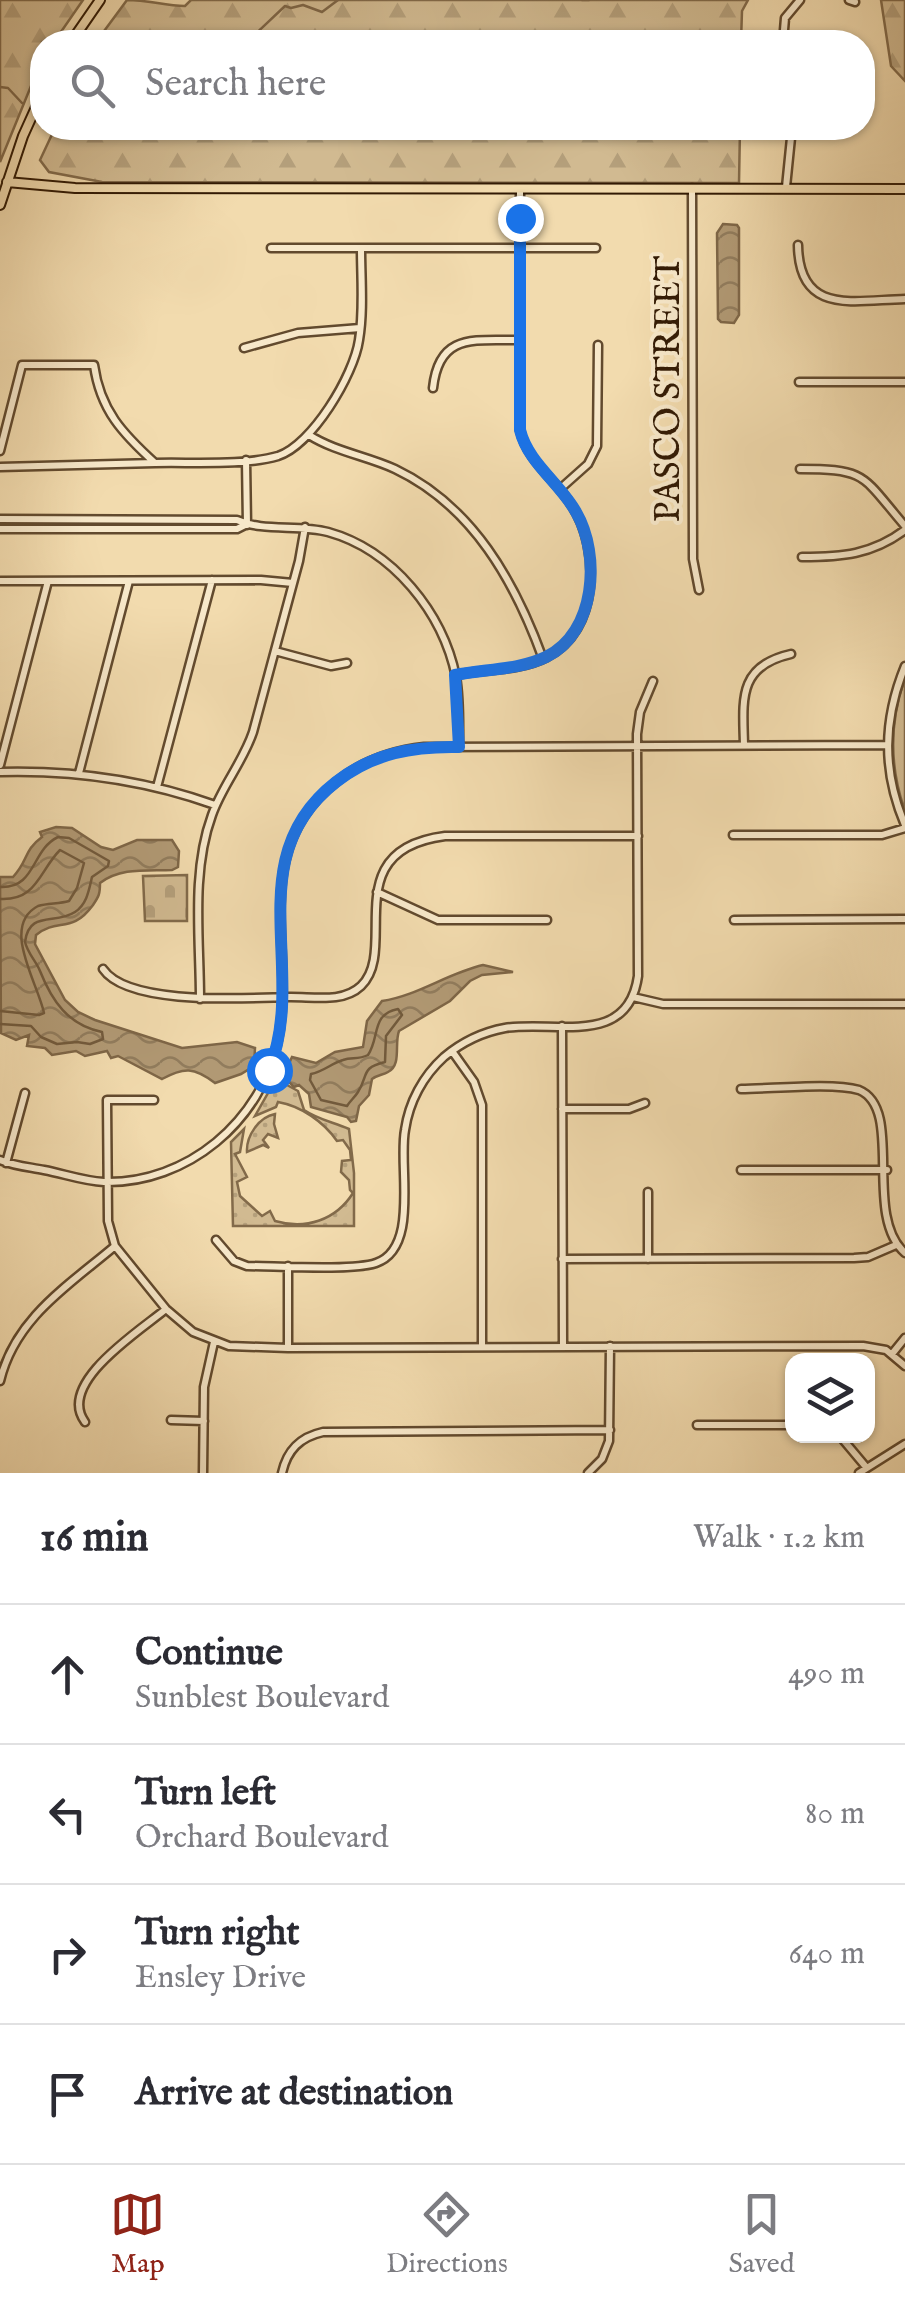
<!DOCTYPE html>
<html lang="en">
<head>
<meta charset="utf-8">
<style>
  body { margin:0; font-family:"IM FELL English",serif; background:#f2f2f3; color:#2b2b33 }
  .controls { position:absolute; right:30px; bottom:30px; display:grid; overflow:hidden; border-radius:20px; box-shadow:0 2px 8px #0004 }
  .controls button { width:90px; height:90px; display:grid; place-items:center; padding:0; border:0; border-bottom:2px solid #e1e1e2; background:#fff; color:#2b2b33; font:50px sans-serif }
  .stop { position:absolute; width:30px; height:30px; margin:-22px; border:8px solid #1a73e8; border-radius:50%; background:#fff }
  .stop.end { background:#1a73e8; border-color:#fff; box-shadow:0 2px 10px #0008 }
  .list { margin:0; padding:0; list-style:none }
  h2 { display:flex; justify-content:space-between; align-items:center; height:130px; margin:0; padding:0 40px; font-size:42px }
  h2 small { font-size:32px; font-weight:400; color:#7c7c81 }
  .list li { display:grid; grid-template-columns:65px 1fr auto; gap:30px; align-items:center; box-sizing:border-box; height:140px; padding:0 40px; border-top:2px solid #e1e1e2 }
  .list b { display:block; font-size:38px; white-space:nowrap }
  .list p { margin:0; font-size:32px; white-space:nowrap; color:#7c7c81 }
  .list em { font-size:32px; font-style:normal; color:#7c7c81 }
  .icon { flex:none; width:55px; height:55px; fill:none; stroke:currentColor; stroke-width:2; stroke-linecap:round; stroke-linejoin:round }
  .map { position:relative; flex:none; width:905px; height:1473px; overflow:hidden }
  .search { position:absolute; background:#fff; box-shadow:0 2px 8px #0004; left:30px; right:30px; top:30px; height:110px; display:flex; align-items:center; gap:25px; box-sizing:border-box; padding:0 35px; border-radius:40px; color:#7c7c81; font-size:38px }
  .sheet { height:690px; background:#fff }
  nav { display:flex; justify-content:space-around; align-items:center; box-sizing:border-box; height:140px; border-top:2px solid #e1e1e2; background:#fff; font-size:28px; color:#7c7c81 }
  nav a { display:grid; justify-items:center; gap:5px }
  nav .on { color:#8f2418 }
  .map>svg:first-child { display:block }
  .grass { fill:url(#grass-dots); stroke:#826a4a; stroke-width:2.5 }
  .forest { fill:url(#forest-firs); stroke:#826a4a; stroke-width:2.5 }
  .cemetery { fill:url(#cemetery-stones); stroke:#826a4a; stroke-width:2.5 }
  .park { fill:url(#park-tufts); stroke:#826a4a; stroke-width:2.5 }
  .water { fill:url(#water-waves); stroke:#7e6647; stroke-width:2.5 }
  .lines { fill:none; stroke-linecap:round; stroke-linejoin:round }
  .shore { stroke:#725a3c; stroke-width:2.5 }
  .stream { stroke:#7e6647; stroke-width:2.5 }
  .minor-casing { stroke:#624a2e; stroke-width:11 }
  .major-casing { stroke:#321a04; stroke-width:12 }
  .minor { stroke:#f7e8ca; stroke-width:6 }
  .major { stroke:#f2dbae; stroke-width:8 }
  .route { stroke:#1a73e8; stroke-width:12 }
  .labels { text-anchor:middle; stroke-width:8; stroke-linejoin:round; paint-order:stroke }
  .street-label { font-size:35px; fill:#321a04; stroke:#f7e8ca }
</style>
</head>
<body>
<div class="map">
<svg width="905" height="1473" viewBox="0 0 905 1473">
  <defs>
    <pattern id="grass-dots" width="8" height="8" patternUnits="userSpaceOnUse" patternTransform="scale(2.5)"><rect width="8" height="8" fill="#d1ba91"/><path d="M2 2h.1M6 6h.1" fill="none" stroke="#b49f7b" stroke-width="1.8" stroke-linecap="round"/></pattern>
    <pattern id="forest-firs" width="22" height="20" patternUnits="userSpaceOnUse" patternTransform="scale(2.5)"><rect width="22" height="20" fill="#d1ba91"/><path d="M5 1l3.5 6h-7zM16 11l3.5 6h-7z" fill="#b49f7b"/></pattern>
    <pattern id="cemetery-stones" width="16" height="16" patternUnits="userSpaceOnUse" patternTransform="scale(2.5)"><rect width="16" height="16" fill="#d1ba91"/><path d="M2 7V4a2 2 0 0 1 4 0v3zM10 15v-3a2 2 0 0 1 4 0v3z" fill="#b49f7b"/></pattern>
    <pattern id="park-tufts" width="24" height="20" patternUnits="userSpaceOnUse" patternTransform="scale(2.5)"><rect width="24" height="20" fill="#d1ba91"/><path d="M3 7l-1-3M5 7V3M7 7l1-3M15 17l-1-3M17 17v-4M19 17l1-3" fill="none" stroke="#b49f7b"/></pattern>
    <pattern id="water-waves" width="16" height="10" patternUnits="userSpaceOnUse" patternTransform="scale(2.5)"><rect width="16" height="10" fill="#b19974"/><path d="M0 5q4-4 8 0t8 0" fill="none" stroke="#917c5d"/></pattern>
  </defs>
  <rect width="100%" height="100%" fill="#f2dbae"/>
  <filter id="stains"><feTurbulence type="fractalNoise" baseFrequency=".002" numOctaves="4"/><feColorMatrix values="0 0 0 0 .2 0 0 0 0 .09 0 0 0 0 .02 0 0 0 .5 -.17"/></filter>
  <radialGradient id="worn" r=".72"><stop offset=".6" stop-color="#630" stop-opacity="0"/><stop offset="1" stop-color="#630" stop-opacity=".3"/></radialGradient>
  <path class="grass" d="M276,1079L298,1091L304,1110C319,1120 333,1122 349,1129L354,1173V1226H233L231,1142L244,1129L240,1152L235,1154L247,1177L237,1182L240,1196L262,1216L270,1211L275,1221C306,1230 336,1220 353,1193L350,1190L349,1180L341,1172L342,1161L351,1160L350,1150L343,1140L337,1141C324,1122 301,1106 278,1102L276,1107L255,1116Z
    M275,1114L274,1124L278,1138L268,1134L263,1140L269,1148L263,1145L247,1152C246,1136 259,1117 275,1114Z"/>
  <path class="forest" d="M0,0H83L54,42H42V59L0,162Z
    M127,0C149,0 165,6 185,6L191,0H748L742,11L741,42H96Z
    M881,0H905V81L891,66Z
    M55,128H740L739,183L102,182L49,172L40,160Z"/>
  <path class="cemetery" d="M187,875V921H145L143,876Z"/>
  <path class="park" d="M905,678V811C889,766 889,723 905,678Z"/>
  <path class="water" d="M723,224L737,225L739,228V315L734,323L721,322L718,319L717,233Z
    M56,827L72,828L101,847L113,850L137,840H172L179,851L178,867L172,870C147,871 121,867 100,883C100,894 99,896 93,905C71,935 58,917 36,935L35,944L65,1000L78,1012L95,1020L182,1048L237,1042L255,1048L254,1066L241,1074L215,1083C194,1067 184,1067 162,1079L118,1056L111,1058L107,1051L85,1056L76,1051L52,1055L45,1048L27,1046L29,1035L16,1040L1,1033L0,877H13C29,860 23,851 42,837L40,832Z
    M483,965L513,972L482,975L470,981L450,1001L399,1031C394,1044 402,1065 388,1072C383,1075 377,1075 372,1079L369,1095L359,1106L356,1121L351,1122L347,1117L311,1107L309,1094L299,1085L294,1087L286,1079V1070L292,1057L316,1063L335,1052L363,1047L367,1021L382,1001C417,996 448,973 483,965Z"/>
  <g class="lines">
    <path class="shore" d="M0,887C36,889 31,850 58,837L69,838L109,861L108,866L92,877C89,890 87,904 75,912C55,925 29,910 25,942C28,954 36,961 40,971C52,1001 68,1025 102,1032L103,1039L90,1044L77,1042L57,1044L41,1037L31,1026L0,1024
      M0,899C37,901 39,871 60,850L84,863L77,888L69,901C59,904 48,903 38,906C0,926 38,983 44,1013L39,1015L0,1011
      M398,1009L402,1015L386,1036L385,1062C360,1068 369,1075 358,1092C355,1097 350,1101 347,1106L321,1100L310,1080L311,1074C323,1072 332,1063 343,1060C352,1057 358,1060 368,1055C380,1037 371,1014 398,1009Z"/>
    <path class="stream" d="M582,0H589
      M247,42L285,6L291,8L303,5L322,12L338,0
      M0,87L8,88L22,103"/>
    <defs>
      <path id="minor" d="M849,0L855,2
        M783,42L785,18L800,0
        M786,187L792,128
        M692,188L693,559L699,590
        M798,245C799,316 854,300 905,299
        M271,248H596
        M244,348L298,333L360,328
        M799,382H905
        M433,388C439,332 475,341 519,340
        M309,435C336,452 367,456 395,469C473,506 515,582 543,659
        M0,451L22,365H94C100,410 123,434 155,463L0,467
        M246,460L247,525
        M155,463C191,462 244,466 278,456C312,445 354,375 359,340C364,311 361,278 361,248
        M800,469C868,469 862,476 905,526
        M560,489L588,464L597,446L598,345
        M0,519L237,520C263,532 299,524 328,532C393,550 443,613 456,677C460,700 459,724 459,747
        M0,529H237L245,525
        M802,557C841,557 872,555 905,530
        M0,581L261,580L293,583
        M275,651L331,666L347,663
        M905,666C883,720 882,771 905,825
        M455,675C485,669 520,671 547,657C600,631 600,549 572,506C556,480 527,461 520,430V189
        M744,745C743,701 737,666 791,654
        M0,765L48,581
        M0,772C75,770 145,780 215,805
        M79,773L129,581
        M157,787L212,580
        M733,835H882L905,828
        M377,892L438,920H547
        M734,920L905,919
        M103,969C128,1006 246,998 287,997C311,996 342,1004 361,986C400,949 335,850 445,836H638
        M633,997L663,1004H905
        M200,999C200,939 191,872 212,815C222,786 243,762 253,732L299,561L305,527
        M562,1026L563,1346
        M452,1051L474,1082L482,1105V1347
        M741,1089C771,1089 832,1082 859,1090C905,1109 862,1215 905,1253
        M154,1100H107L108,1221L115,1246L166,1309L193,1332L229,1346L288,1348L863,1346L886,1350L905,1366
        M562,1109H629L645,1103
        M0,1160C15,1166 29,1167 44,1170C65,1174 83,1181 104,1182C187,1184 262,1121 278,1040C296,951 250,859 328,789C355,764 388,751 424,747L887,745
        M6,1163L25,1093
        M741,1170H887
        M648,1192V1259
        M216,1240L234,1261L247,1266C275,1266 353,1271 376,1263C420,1248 398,1166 405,1130C409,1102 423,1076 444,1057C462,1042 483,1032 505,1028C555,1020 628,1048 638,976L637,734L640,712L653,681
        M562,1259L854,1258L868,1257L896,1245
        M288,1266V1348
        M892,1354L905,1338
        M0,1381C15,1318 69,1285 115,1246
        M171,1420L204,1421
        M85,1422C56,1383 141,1330 166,1309
        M697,1425H792
        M840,1436L866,1467
        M203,1473L204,1387L214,1342
        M282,1473C287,1450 300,1437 323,1432L610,1430
        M588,1473L602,1459L609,1441L610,1346
        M859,1473L905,1444"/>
      <path id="major" d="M71,42L100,0
        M7,182L75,188L905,189
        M0,205L23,136L42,94"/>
    </defs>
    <use href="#minor" class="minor-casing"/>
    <use href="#major" class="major-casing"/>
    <use href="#minor" class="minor"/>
    <use href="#major" class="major"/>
  </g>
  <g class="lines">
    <path class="route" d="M269,1070C309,972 237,859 336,782C373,753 414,746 459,747L455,675C485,669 519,670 546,657C596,633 601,555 576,512C560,483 528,463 520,430V218"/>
  </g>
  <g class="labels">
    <g class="street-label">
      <text transform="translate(667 389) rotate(-90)" y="12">PASCO STREET</text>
    </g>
  </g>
  <rect width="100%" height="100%" filter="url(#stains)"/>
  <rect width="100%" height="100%" fill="url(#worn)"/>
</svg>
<div class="controls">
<button><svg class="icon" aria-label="layers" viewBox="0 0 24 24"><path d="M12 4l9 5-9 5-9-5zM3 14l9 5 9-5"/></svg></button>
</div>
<div class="stop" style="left:269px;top:1070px"></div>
<div class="stop end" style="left:520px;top:218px"></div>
<div class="search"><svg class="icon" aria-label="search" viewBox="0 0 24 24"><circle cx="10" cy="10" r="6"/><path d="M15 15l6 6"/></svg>Search here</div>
</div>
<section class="sheet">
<h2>16 min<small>Walk · 1.2 km</small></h2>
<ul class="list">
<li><svg class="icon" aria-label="ahead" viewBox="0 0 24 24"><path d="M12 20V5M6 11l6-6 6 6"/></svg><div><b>Continue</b><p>Sunblest Boulevard</p></div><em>490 m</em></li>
<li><svg class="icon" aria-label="left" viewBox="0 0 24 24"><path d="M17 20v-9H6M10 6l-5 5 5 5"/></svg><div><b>Turn left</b><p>Orchard Boulevard</p></div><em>80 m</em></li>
<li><svg class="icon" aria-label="right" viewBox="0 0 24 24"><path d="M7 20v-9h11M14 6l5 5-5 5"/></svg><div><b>Turn right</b><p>Ensley Drive</p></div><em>640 m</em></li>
<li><svg class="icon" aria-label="arrive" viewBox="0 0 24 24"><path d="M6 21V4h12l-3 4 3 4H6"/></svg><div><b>Arrive at destination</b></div></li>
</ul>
</section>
<nav>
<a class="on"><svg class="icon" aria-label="map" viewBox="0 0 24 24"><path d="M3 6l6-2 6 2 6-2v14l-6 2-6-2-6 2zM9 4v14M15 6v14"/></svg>Map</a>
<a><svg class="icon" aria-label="directions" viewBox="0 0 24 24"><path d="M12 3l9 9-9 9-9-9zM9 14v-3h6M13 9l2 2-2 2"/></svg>Directions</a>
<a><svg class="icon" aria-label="saved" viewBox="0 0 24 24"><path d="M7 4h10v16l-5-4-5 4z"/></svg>Saved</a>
</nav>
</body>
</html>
